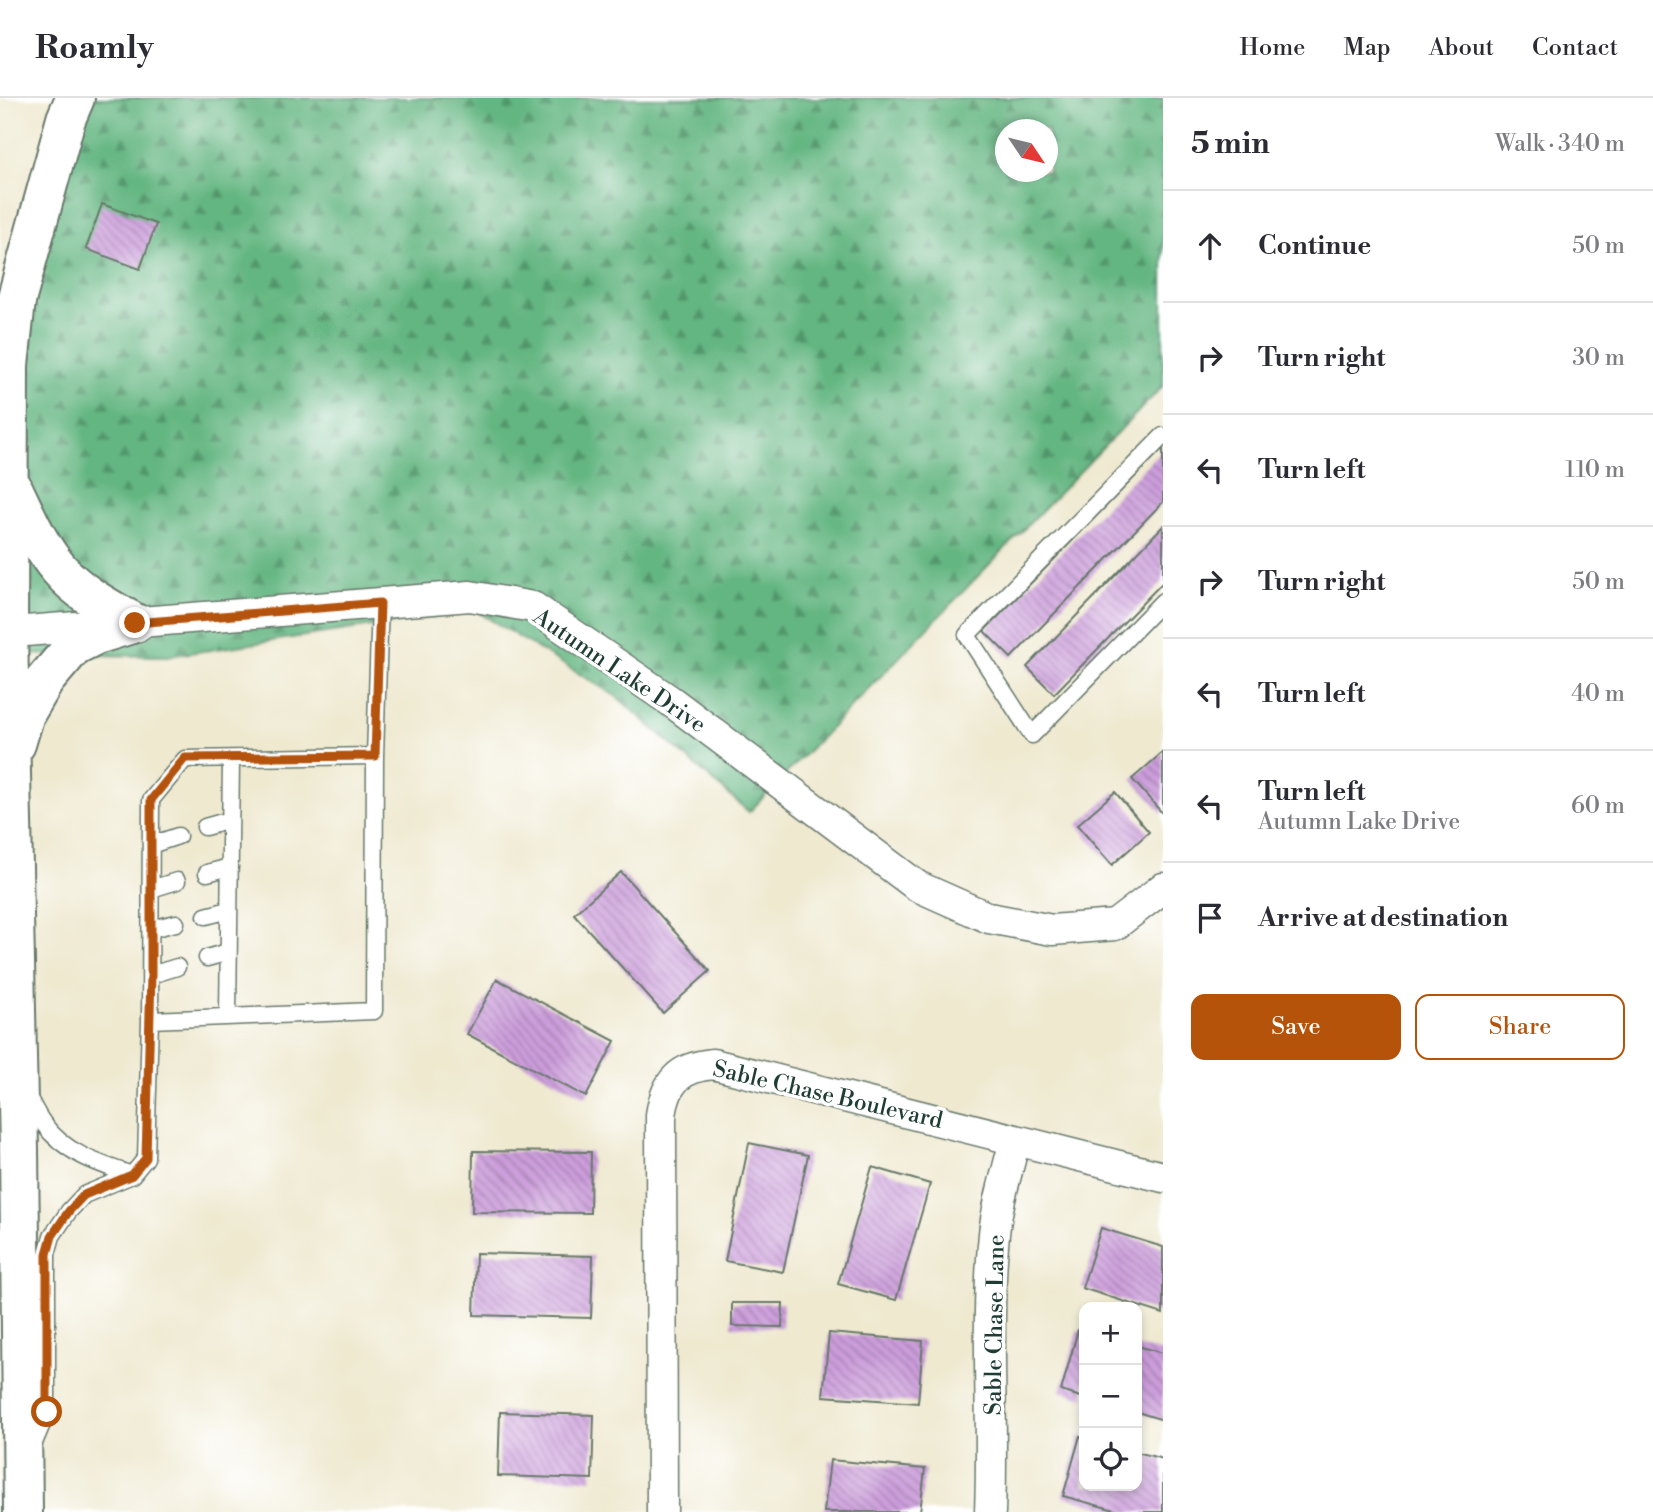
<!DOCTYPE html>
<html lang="en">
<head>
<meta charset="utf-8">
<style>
  body { margin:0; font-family:"Libre Bodoni",serif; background:#f2f2f3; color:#2b2b33 }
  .controls { position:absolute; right:21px; bottom:21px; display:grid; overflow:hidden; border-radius:14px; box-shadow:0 4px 10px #0003 }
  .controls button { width:63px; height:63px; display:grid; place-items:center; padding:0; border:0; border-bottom:2px solid #e1e1e2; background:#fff; color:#2b2b33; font:35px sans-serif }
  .compass { position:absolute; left:995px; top:21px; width:63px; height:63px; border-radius:50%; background:#fff; box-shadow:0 4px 10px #0003; rotate:125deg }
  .stop { position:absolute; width:21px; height:21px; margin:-16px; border:5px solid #b45309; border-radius:50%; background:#fff }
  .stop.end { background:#b45309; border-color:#fff; box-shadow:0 2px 7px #0008 }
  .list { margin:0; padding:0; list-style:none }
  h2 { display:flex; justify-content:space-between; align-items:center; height:91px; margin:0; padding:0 28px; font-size:30px }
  h2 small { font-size:23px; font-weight:400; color:#7c7c81 }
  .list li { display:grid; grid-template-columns:46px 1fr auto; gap:21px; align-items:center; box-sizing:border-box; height:112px; padding:0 28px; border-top:2px solid #e1e1e2 }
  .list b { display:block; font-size:26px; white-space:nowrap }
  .list p { margin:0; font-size:23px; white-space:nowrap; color:#7c7c81 }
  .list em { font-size:23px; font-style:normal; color:#7c7c81 }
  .actions { display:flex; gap:14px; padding:21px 28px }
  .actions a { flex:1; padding:16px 0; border:2px solid #b45309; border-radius:14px; text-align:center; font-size:24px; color:#b45309 }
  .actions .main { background:#b45309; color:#fff }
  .icon { flex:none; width:38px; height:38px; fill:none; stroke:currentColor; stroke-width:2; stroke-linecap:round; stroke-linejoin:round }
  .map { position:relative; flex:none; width:1163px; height:1414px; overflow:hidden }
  header { display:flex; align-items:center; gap:42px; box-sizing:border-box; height:98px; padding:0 35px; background:#fff; border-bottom:2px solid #e1e1e2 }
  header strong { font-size:33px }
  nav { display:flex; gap:38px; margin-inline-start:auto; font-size:24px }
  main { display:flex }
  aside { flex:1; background:#fff }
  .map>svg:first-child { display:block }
  .forest { fill:url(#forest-firs); stroke:#417a5a; stroke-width:2; fill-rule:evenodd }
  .building { fill:url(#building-back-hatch) }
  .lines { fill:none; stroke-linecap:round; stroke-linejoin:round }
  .lane-casing { stroke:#68796b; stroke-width:19 }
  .street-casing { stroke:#68796b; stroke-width:33 }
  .primary-casing { stroke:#68796b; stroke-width:42 }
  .lane { stroke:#fff; stroke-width:16 }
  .street { stroke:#fff; stroke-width:30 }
  .primary { stroke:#fff; stroke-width:38 }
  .route { stroke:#b45309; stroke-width:9 }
  .labels { text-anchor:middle; stroke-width:7; stroke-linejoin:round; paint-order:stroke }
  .street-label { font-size:23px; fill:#1f3d34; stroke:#fff }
</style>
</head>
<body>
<header>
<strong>Roamly</strong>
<nav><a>Home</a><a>Map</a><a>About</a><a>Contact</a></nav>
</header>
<main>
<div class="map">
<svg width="1163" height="1414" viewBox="0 0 1163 1414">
  <defs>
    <pattern id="forest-firs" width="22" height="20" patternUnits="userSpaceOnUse" patternTransform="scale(1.75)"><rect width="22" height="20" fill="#63b681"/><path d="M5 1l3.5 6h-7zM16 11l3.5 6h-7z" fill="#51956a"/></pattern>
    <pattern id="building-back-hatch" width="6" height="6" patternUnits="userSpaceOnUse" patternTransform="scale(1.75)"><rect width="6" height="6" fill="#cc9ddb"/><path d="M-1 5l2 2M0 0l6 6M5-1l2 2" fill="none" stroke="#a581b2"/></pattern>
  </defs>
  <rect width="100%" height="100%" fill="#fff"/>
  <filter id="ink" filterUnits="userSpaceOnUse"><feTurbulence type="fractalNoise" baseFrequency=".0143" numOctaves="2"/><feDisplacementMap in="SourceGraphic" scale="14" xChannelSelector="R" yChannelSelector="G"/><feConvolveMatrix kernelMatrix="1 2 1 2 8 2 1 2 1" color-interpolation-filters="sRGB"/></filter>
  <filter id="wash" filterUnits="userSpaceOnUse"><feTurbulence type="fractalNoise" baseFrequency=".00686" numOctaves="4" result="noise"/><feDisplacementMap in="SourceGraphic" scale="28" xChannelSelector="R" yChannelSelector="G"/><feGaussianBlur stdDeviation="1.57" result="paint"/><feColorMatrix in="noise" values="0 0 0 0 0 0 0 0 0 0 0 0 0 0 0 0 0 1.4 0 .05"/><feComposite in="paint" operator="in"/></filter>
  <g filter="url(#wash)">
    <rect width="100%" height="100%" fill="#efe9d0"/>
    <path class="forest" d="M60,0H1163V288L749,714L617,599L476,513L169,558L2,556L6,192ZM1006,32H1048V74H1006Z"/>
    <g id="blocks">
      <path class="building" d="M102,106L156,126L140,171L86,151Z
        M1163,350V404L1011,560L984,533Z
        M1163,428V484L1054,596L1027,569Z
        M1163,654V716L1132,681Z
        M1115,694L1149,734L1112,767L1077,727Z
        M621,774L710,873L663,915L574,816Z
        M497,881L615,943L586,999L467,936Z
        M749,1045L808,1057L783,1174L725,1163Z
        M473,1053L591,1054L590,1115L472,1114Z
        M872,1069L930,1086L896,1202L838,1186Z
        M1101,1130L1163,1149V1216L1082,1190Z
        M476,1155L593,1158L591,1220L474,1217Z
        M732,1205H783L782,1229L732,1228Z
        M1078,1232L1084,1233V1300L1061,1293Z
        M829,1235L923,1243L918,1305L823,1298Z
        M1137,1248L1163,1255V1322L1137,1314Z
        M500,1314L594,1317L592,1381L498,1378Z
        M1080,1338L1084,1340V1388H1137V1354L1163,1361V1414H1122L1063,1398Z
        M830,1362L925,1371L920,1414H824Z"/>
    </g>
  </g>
  <g filter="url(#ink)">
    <use href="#blocks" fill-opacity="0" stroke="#68796b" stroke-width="2"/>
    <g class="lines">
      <defs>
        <path id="lane" d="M1163,338L967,537L1032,637L1163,503
          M205,729L230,722
          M151,747L178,738
          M207,775L230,769
          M151,791L177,783
          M206,818L229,812
          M151,831L176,825
          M207,860L228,854
          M151,877L177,869
          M228,917L231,661
          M150,922L151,702L185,661L375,658
          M27,997C32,1006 37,1017 43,1025C64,1055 99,1066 132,1077
          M34,1345L47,1314V1156L52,1138L69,1113L84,1097L132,1077L146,1060L150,922L374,913L375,658L380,505"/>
        <path id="street" d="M0,535L470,498L533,509L672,604L917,788L989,820L1052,832L1115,827L1163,790
          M662,1414L661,1017C666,984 679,969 713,966L1163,1079
          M990,1414C994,1322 985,1228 994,1136C997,1104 1008,1072 1015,1042"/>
        <path id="primary" d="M13,390C26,417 39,448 59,471C79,495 108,510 135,525
          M16,646L25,616L45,582L74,548L96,537L135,525
          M23,1414L19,1052L8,534L9,267L16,203L66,21L75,0"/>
      </defs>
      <use href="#lane" class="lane-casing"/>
      <use href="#street" class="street-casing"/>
      <use href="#primary" class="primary-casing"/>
      <use href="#lane" class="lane"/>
      <use href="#street" class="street"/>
      <use href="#primary" class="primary"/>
    </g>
  </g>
  <g class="lines" filter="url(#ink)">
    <path class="route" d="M47,1314V1156L52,1138L69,1113L84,1097L132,1077L146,1060L151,877V702L185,660L375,658L380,505L135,525"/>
  </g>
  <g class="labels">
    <g class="street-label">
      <text transform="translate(620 572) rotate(34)" y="8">Autumn Lake Drive</text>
      <text transform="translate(828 996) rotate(13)" y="8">Sable Chase Boulevard</text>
      <text transform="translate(994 1227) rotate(-89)" y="8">Sable Chase Lane</text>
    </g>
  </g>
</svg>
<div class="controls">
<button>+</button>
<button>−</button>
<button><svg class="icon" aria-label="locate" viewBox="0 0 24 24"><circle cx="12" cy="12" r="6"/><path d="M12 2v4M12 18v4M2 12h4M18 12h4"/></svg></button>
</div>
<svg class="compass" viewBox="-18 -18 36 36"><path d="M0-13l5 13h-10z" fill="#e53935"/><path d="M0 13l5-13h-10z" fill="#7c7c81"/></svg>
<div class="stop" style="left:47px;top:1314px"></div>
<div class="stop end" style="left:135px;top:525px"></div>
</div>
<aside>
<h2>5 min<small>Walk · 340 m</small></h2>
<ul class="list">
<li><svg class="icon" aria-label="ahead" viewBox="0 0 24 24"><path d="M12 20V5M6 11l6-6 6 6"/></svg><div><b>Continue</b></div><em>50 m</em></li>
<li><svg class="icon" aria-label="right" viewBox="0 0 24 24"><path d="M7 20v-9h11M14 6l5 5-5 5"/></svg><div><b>Turn right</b></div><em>30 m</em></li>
<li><svg class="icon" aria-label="left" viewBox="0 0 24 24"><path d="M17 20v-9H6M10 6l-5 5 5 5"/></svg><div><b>Turn left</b></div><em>110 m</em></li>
<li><svg class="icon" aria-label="right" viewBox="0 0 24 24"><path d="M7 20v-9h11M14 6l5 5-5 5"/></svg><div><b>Turn right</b></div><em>50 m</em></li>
<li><svg class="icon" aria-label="left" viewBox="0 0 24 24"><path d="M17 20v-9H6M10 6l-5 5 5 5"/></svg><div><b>Turn left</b></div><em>40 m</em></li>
<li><svg class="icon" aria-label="left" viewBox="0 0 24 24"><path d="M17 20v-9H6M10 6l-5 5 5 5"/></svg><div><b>Turn left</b><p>Autumn Lake Drive</p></div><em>60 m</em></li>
<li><svg class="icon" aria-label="arrive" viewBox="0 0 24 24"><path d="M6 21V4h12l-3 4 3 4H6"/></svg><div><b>Arrive at destination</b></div></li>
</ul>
<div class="actions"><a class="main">Save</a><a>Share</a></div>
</aside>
</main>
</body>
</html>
